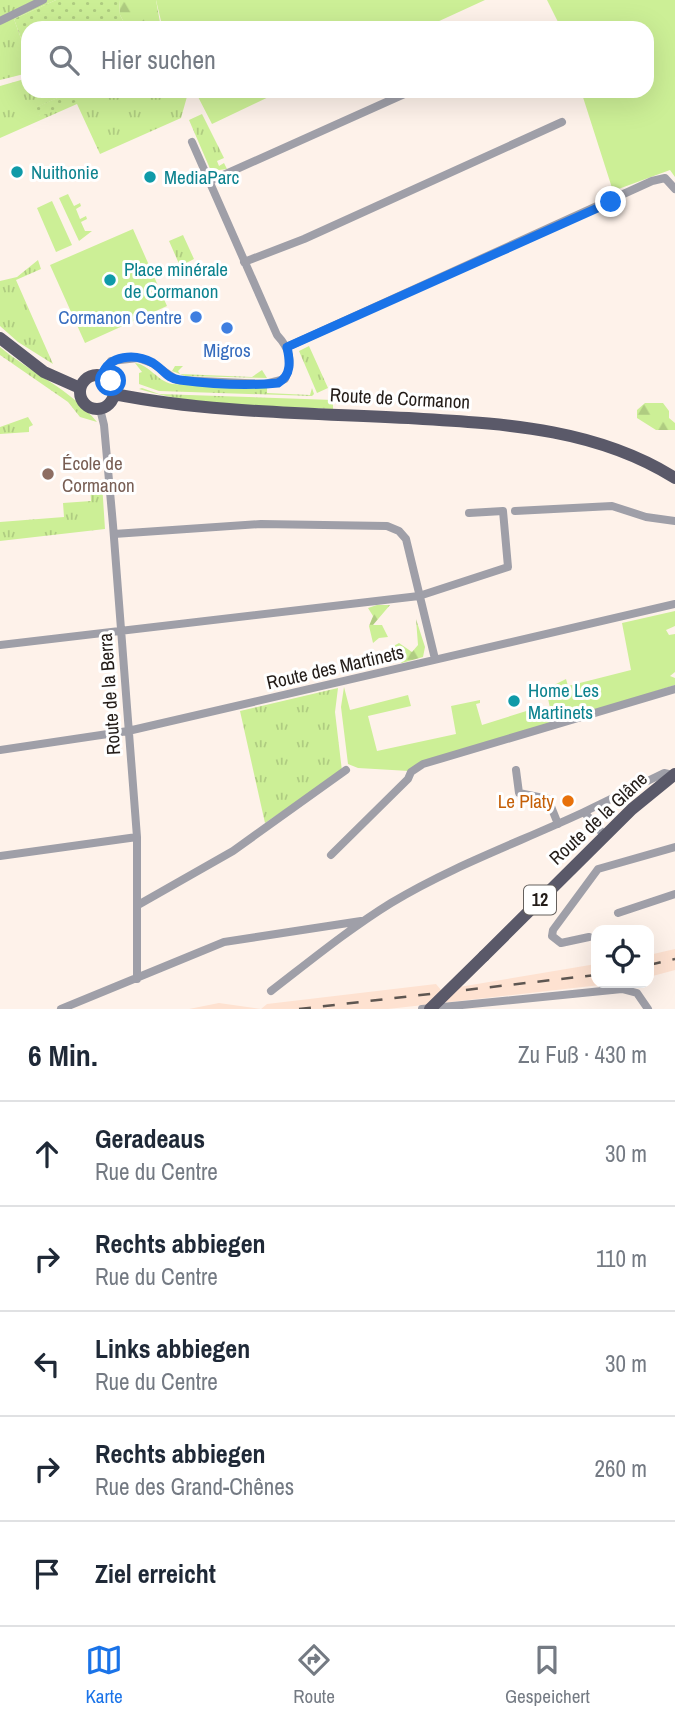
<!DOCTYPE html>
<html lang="de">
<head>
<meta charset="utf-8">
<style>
  body { margin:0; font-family:"Archivo Narrow",sans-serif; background:#f6f6f7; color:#1f2937 }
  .controls { position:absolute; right:21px; bottom:21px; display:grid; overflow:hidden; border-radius:14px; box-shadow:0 7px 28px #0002 }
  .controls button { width:63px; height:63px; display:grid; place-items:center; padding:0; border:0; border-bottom:2px solid #e0e1e3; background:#fff; color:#1f2937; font:35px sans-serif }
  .stop { position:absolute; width:21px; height:21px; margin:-16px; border:5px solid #1a73e8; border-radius:50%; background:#fff }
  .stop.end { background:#1a73e8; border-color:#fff; box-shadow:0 2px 7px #0008 }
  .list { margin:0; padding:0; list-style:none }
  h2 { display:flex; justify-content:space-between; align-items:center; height:91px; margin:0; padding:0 28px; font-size:30px }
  h2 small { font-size:23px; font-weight:400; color:#747a83 }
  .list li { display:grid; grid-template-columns:46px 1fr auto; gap:21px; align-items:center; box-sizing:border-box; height:105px; padding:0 28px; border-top:2px solid #e0e1e3 }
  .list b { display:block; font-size:26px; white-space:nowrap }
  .list p { margin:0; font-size:23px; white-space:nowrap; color:#747a83 }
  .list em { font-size:23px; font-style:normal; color:#747a83 }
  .icon { flex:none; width:38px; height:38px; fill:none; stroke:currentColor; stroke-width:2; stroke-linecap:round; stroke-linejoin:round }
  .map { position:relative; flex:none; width:675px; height:1009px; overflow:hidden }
  .search { position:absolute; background:#fff; box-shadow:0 7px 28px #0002; left:21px; right:21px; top:21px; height:77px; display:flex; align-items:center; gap:18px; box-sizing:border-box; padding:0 24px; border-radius:21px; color:#747a83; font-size:26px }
  .sheet { height:616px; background:#fff }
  nav { display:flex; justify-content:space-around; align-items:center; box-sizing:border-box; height:98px; border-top:2px solid #e0e1e3; background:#fff; font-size:19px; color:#747a83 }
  nav a { display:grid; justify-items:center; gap:4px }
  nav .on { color:#1a73e8 }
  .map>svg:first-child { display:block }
  .built { fill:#fee2d1 }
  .grass { fill:url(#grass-tufts) }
  .forest { fill:url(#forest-firs) }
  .park { fill:#ccef96 }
  .garden { fill:url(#garden-dots) }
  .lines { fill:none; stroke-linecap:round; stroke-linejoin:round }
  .street { stroke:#9f9fa8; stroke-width:8 }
  .primary { stroke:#5a5969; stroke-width:12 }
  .rail { stroke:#5e5651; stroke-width:2.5; stroke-dasharray:12 12; stroke-linecap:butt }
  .primary-bridge { stroke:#5a5969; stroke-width:12 }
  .route { stroke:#1a73e8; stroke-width:9 }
  .culture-dot { fill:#0f9aa8; stroke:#fff; stroke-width:2.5 }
  .shop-dot { fill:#3f7fe0; stroke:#fff; stroke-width:2.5 }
  .education-dot { fill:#8d6e63; stroke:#fff; stroke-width:2.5 }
  .food-dot { fill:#e8710a; stroke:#fff; stroke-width:2.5 }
  .labels { text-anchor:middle; stroke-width:6; stroke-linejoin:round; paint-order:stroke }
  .shield { fill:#fff; stroke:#65605d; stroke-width:2 }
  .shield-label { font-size:18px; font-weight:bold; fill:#231c18 }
  .culture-label { font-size:19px; fill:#0d838f; stroke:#fff; text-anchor:start }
  .shop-label { font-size:19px; fill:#366cbe; stroke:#fff; text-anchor:end }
  .street-label { font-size:19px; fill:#231c18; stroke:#fff }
  .education-label { font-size:19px; fill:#785e54; stroke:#fff; text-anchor:start }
  .food-label { font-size:19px; fill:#c56008; stroke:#fff; text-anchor:end }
</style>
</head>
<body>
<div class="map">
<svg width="675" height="1009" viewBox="0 0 675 1009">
  <defs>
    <pattern id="grass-tufts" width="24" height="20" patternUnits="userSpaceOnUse" patternTransform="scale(1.75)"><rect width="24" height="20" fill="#ccef96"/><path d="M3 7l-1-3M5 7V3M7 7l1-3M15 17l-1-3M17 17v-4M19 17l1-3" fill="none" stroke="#afcc81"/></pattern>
    <pattern id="forest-firs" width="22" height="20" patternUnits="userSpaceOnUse" patternTransform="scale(1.75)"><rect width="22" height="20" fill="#ccef96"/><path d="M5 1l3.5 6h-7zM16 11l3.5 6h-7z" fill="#afcc81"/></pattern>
    <pattern id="garden-dots" width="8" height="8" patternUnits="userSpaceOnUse" patternTransform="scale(1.75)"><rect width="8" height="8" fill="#ccef96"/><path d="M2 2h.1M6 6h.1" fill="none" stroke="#afcc81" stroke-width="1.8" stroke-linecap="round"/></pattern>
  </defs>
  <rect width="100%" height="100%" fill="#fef2ea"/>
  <path class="built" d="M675,949V970L649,977V955Z
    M596,964V983H618L388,1009H189L219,1003L261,1009L267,1004L436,984L441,990Z"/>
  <path class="grass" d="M0,0H56L14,19L28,58V73L0,80Z
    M28,78V91H74L37,107L40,116L96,91L188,93L181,118L100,154L77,104L0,138V86Z
    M202,114L224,158L217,161L219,166L224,163L227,169L211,171L189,120Z
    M183,235L194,259L180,266L169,241Z
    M38,260L41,269L16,280L53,364L18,342L0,326V281L17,277Z
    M309,346L328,388L317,393L299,351Z
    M0,347C31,373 72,390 97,422L80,417L68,402L0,355Z
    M135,363C150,365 157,381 172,384L267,388V393L310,395L312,388L314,394L312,396L159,391L139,384V373L142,372Z
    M175,366H183L178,371L180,374L252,377L262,370L267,378L185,376L172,371Z
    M142,388L159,394L333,400V409C269,405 200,408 139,389Z
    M28,417L33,425L29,427V432L0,434V427Z
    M102,483L105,529L0,541V522L64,517L63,503L91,501L90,484Z
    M338,688L335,712L342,771L265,823L240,711Z"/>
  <path class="forest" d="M119,0H156L161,28H127L120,15Z
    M645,403H663L669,411V418L675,423V430H656L637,418V410Z
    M377,605H390L373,625H382L388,637L379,638L373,643L369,626L373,616L368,608Z
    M416,619L425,647L423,657L402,663L389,653L390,648L399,643L412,652L418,645Z"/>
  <path class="park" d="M156,0H485L424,28H166L163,21H161Z
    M547,0H675V177L670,170L613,191L581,91H647V28H561Z
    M195,91H281L212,124Z
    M68,194L74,206L80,203L81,206L76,209L80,219L86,216L87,219L81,222L85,231H92L79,241L59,198Z
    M52,201L72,245L56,252L37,208Z
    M133,229L167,306L85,343L50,265Z
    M675,611V626L666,630L669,635L675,634V672L670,676L675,678V685L409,771L358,768L348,764L341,707L344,687L350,710L408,695L411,706L368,716L377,751L456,734L451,706L480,700V703L476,704L482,725L539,707L540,711L550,708L546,689L566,679L568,686L631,670L622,623Z"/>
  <path class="garden" d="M56,0H119L120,15L127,28H28V58L14,19Z
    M74,91L97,93L40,117L36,107Z"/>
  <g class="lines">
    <path class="street" d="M0,21L43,0
      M210,181L411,91
      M244,262L304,239L562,122
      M287,347L652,181L665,178L675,189
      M102,375L111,361L138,358L152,363L177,380L265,384L285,379C293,361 290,349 277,335L192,142
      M100,409L104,425L113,525L137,837V979
      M515,511L612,506L646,517L675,521
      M114,534L261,524L387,526L399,531L406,539L435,659
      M0,645L419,596L508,567L503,511L469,513
      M0,750L128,731L675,604
      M516,770L519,793L548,799L558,824
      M584,812L664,773L673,775
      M331,855L408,779L411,772L423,764L675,689
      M0,856L137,837
      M138,905L233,851L346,770
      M618,913L675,894
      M589,937L561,943L552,936L553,930L598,869L675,847
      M271,991C310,961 349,929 391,903C452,866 520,842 584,812L605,836
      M61,1009L224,942L361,921
      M422,1009L622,989L637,993L648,1009"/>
    <path class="primary" d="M0,338L44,372L80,388
      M80 392a17 17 0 1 1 34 0a17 17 0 1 1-34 0Z
      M114,394C215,414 321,413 423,419C510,424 599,430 675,478
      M484,956L632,809L675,774"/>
    <path class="rail" d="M649,965L675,959
      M299,1009L596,975"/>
    <path class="primary-bridge" d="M430,1009L484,956"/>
  </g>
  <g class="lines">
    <path class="route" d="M111,381L102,375C109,355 135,353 153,363C163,369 167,379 180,380C211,384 247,386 278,383C292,375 290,361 287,347L611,202"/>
  </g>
  <g class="culture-dot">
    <circle cx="17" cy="172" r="7"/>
    <circle cx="150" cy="177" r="7"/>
    <circle cx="110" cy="280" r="7"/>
    <circle cx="514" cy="701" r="7"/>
  </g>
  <g class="shop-dot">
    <circle cx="196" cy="317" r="7"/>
    <circle cx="227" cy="328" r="7"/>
  </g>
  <circle class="education-dot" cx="48" cy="474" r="7"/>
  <circle class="food-dot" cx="568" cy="801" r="7"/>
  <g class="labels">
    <rect class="shield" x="524" y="885.5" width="32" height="29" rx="5"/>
    <g class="shield-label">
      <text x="540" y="906">12</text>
    </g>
    <g class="culture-label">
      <text x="31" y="179">Nuithonie</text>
      <text x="164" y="184">MediaParc</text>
      <text x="124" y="276">Place minérale<tspan x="124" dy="22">de Cormanon</tspan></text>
      <text x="528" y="697">Home Les<tspan x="528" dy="22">Martinets</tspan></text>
    </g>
    <g class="shop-label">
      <text x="182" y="324">Cormanon Centre</text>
      <text x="227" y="357" text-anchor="middle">Migros</text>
    </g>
    <g class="street-label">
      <text transform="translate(400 398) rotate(3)" y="7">Route de Cormanon</text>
      <text transform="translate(335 667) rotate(-13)" y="7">Route des Martinets</text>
      <text transform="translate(109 694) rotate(-94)" y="7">Route de la Berra</text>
      <text transform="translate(598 818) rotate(-43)" y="7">Route de la Glâne</text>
    </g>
    <g class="education-label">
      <text x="62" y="470">École de<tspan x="62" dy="22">Cormanon</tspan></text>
    </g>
    <g class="food-label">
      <text x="554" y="808">Le Platy</text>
    </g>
  </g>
</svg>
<div class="controls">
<button><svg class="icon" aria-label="locate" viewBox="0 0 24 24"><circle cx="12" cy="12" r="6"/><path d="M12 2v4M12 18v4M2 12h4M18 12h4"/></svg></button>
</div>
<div class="stop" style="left:111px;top:381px"></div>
<div class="stop end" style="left:611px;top:202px"></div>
<div class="search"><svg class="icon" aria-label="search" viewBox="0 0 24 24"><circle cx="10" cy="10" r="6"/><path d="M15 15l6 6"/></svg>Hier suchen</div>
</div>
<section class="sheet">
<h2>6 Min.<small>Zu Fuß · 430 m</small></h2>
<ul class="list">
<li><svg class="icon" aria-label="ahead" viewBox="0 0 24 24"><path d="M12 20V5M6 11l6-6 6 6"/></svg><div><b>Geradeaus</b><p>Rue du Centre</p></div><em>30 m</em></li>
<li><svg class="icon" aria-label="right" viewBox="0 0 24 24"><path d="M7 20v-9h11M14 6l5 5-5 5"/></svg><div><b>Rechts abbiegen</b><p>Rue du Centre</p></div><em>110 m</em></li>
<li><svg class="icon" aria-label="left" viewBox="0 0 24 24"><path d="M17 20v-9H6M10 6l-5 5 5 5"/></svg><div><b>Links abbiegen</b><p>Rue du Centre</p></div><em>30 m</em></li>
<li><svg class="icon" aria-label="right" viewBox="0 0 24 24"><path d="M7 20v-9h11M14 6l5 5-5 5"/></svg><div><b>Rechts abbiegen</b><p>Rue des Grand-Chênes</p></div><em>260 m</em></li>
<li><svg class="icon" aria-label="arrive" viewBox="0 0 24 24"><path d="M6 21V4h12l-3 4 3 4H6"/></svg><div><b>Ziel erreicht</b></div></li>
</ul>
</section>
<nav>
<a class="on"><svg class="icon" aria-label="map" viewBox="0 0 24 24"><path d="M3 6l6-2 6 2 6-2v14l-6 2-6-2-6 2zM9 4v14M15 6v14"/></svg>Karte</a>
<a><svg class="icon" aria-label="directions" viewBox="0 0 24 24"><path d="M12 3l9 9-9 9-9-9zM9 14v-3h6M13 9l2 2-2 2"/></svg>Route</a>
<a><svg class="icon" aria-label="saved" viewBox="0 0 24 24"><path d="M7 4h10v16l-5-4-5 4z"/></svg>Gespeichert</a>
</nav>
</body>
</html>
